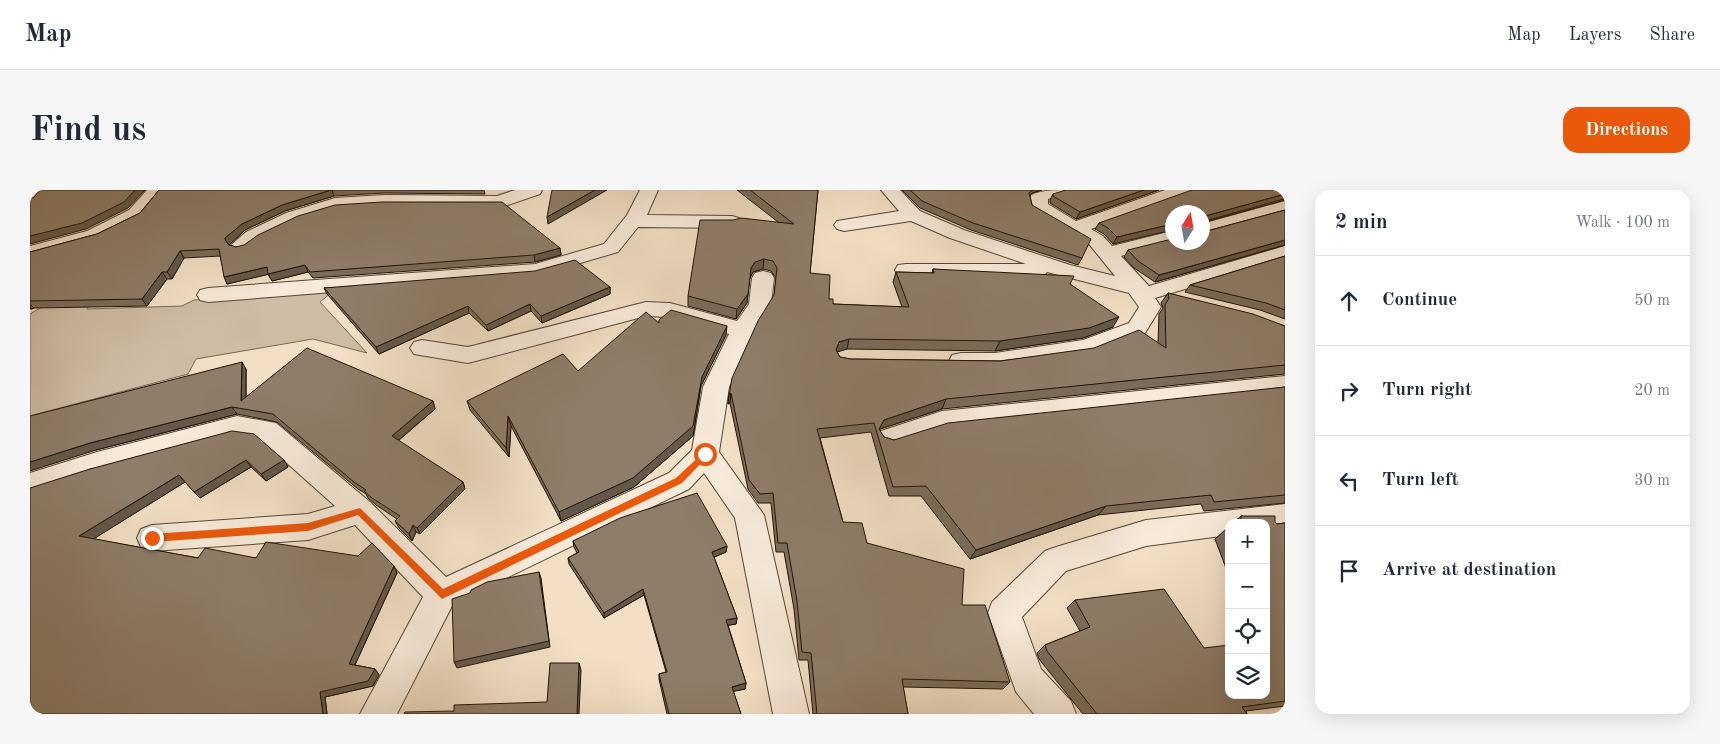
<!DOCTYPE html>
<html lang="en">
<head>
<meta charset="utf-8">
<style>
  body { margin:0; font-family:"Old Standard TT",serif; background:#f6f6f7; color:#1f2937 }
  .controls { position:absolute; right:15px; bottom:15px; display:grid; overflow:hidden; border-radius:10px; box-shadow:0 5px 20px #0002 }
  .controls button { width:45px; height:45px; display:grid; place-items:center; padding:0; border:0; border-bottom:1px solid #e0e1e3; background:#fff; color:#1f2937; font:25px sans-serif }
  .compass { position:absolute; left:1135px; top:15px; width:45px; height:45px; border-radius:50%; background:#fff; box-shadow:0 5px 20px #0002; rotate:11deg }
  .stop { position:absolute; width:15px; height:15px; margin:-11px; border:4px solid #ea580c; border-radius:50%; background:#fff }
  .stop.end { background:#ea580c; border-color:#fff; box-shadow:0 1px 5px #0008 }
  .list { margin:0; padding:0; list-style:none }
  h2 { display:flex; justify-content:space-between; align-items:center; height:65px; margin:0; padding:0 20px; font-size:21px }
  h2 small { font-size:16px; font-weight:400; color:#747a83 }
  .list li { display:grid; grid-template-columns:32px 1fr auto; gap:15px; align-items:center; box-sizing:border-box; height:90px; padding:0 20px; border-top:1px solid #e0e1e3 }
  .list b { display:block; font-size:19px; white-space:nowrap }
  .list em { font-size:16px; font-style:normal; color:#747a83 }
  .icon { flex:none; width:28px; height:28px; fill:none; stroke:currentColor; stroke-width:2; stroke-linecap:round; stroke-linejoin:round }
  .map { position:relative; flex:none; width:1255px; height:524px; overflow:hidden; border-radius:15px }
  header { display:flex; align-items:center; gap:30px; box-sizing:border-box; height:70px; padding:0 25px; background:#fff; border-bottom:1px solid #e0e1e3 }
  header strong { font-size:24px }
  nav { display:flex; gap:28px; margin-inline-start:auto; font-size:18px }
  .intro { display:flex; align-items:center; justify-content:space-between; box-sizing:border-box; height:120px; padding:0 30px }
  h1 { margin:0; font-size:35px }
  .button { padding:12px 22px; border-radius:15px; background:#ea580c; color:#fff; font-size:18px; font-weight:700 }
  main { display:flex; gap:30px; padding:0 30px }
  aside { flex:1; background:#fff; border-radius:15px; box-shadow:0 5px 20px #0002 }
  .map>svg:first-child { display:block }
  .green { fill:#cebca5; stroke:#786856 }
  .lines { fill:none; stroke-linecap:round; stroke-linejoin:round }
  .minor-casing { stroke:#554636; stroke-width:2 }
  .minor { fill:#f7ead9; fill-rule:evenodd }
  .wall { fill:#7a6c5a; stroke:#211306 }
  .shaded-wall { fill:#63584a; stroke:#211306 }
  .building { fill:#8e7d69; stroke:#211306 }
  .route { fill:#ea580c }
</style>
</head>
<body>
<header>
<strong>Map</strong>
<nav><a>Map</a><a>Layers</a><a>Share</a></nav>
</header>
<div class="intro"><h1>Find us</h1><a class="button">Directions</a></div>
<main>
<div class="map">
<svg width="1255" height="524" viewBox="0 0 1255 524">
  <rect width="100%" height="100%" fill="#f2dfc5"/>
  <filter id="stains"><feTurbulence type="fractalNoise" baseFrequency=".004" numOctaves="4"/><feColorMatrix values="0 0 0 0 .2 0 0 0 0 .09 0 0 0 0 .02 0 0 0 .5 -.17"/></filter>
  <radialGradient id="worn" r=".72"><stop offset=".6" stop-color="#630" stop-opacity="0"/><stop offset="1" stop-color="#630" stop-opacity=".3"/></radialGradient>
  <path class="green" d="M306,99L290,112L337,163L283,149L166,169L158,184L0,226V124L41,100L67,101L57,119L152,116L164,110Z"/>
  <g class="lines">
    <defs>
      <path id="minor" d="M0,0H18L7,13L0,15Z
        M117,0H136L113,28L71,49L0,68V56L57,41L99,20Z
        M485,0H512L510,4L469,18L354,17L307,20L270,31L230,50L217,60L210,62L203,60L200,56L216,42L256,23L305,8L354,5L467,6Z
        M610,0H628L617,25L702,26L709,28L712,32L709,36L702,38L608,37L588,62L506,86L178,112L170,110L167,105L170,100L178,98L505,74L574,54L597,25Z
        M851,0H870L890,21L934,40L1040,75L1085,86L1059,54L1001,21C998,17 998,15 998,10C999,0 1027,0 1037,0L1035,4L1018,9V14L1046,31L1135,0H1162L1160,4L1061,39L1073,46L1082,56L1142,41V52H1144L1091,66L1119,96L1255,56V69L1125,108L1131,117L1115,143L1065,164L965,179H931L922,177L919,171L922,165L931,163H965L1053,150L1099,133L1109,117L1099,103L1017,82L1014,86L1006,87L876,86L868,85L865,80L868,75L876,74H996L920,48L881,31L814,41L807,39L804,35L807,31L869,21Z
        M1255,11V23L1172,46V34Z
        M733,81L741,83L744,88L741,114L725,140L699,197L689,262L734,325L779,524H743L705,328L674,283L659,299L423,414L367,524H330L393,407L325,335L278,350L122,361L111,357L107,348L111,339L122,335L278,324L305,316L230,249L207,246L67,284L0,305V283L67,262L207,226L246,233L340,312L416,387L639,283L662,260L673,197L699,144L639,127L616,126L438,173L384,164L380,158L384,152L392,150L438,157L616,112L640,113L707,131L719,114L722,88L725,83Z
        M1255,186V204L913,241L861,258L851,255L847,248L851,241L912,221Z
        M1255,314V338L1236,341V333H1199V345L1116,356L1036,381L992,427L1011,479L1041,511L1046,524H1004L986,502L958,423L962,412L1015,361L1026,357L1116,330Z"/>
    </defs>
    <use href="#minor" class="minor-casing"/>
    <use href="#minor" class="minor"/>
  </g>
  <path class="wall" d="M129,0H454L455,4L354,3L304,6L255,21L215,40L199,55L206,57L530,58L531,65L505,72L283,88L278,82L242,91L238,84L197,94L190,66L154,68L142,89H137L117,116L4,118L2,119H0V62L67,44L110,23Z
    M707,0H788L780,83L803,114L872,117L863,92L866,82L902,83L903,79L1040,94L1083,137L1053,148L965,161L817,159L807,162L810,167L820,169L970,171L1128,153L1129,124L1133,118L1131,113L1138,103L1255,136V184L912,219L850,239V241L854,247L864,250L1255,197V313L1174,321L1171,314L1068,325L940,369L891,306H859L841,242L790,248L813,332L837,353L932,415L980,492L973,499L873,497L878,524H783L778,470H769L764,419L754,362H746L741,313H728L718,299L700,213L698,214L699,205L744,106L746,88L741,81L733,79L723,82L720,88L717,113L706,129L658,116V106L748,32Z
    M872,0H1012L1002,3L1000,6L1002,15L1052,68L1048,75L941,40L890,18Z
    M1129,0L1046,29L1020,13V10L1023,4Z
    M1255,0V10L1175,32V39L1177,41L1255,20V55L1125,92L1104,78L1094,67L1098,60L1172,52V22L1083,54L1074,44L1065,39L1069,33Z
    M1255,66V129L1230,120L1155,102L1160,95Z
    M580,97V104L512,133L501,121L458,141L439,123L349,164L297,104L294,98Z
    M629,132L696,145L671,196L663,246L604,297L531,331L481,236L479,267L440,220L437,211L548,181Z
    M216,179V207L403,211L405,219L368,251L433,292L435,299L390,344L386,342L382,351L369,338L365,331L367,329L346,315L338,308L336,304L328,299L247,232L207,224L66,260Z
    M254,270L258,277L236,291L221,277L170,308L155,292L63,349L168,368H226L364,376L367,383L325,475L345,479L349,485L343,496L295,507L297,524H0L60,279Z
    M1211,326L1245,332L1247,334L1255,333V516L1216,521L1217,524H1053L1009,469L1007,463L1015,455L1050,441L1037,418L1045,410L1174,458L1236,505V333H1203Z
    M1199,339V386L1185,349L1195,340Z
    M543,351L697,356L696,362L684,367L707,428L706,434L698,435L716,493L715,499L703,501L711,524H637L629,489V484L636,482L614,405L574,428L539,374L538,368L547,363L544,357Z"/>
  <path class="shaded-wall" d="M105,0H115L98,18L56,39L0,54V46Z
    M301,0H302L304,6L255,21L215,40L199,55L195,50V48L212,34L252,15Z
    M565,0H577L518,34L517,27Z
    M1002,0H1012L1002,3L996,10L999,3Z
    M1114,0H1129L1046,29L1050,22Z
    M1255,4L1254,9L1172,32L1175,26Z
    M1142,34V40L1083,54L1087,47Z
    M1255,50V55L1125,92L1129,85Z
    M530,58L531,65L505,72L504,65Z
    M150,61L154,68L142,89L137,82Z
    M734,69L733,79L723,82L720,88L721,78L725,72Z
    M275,75L278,82L242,91L238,84Z
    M237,77L240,84L197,94L194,87Z
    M132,82L137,89L117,116L112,109Z
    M580,97V104L512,133L511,126Z
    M718,104L717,113L706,129L707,119Z
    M0,114L4,118L2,119L0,118Z
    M500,114L501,121L458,141L456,135Z
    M438,116L439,123L349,164L346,157Z
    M1089,127L1083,137L1053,148L965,161L970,151Z
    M697,136L696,145L671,196L663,246L604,297L531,331L529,322Z
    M819,149L817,159L806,162V160L809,152Z
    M212,172L216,179V218L211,211Z
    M701,203L700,213L698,214L699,205Z
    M916,209L912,219L850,239L848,245L849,239L854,230Z
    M403,211L405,219L365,253L362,246Z
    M202,217L207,224L66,260L0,281V272L60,253Z
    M478,226L481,236L479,267L476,258Z
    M216,270L221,277L170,308L164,302Z
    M254,270L258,277L236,291L231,284Z
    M149,285L155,292L57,353L49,346Z
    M433,292L435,299L390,344L387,338Z
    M1076,316L1068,325L940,369L946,360Z
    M383,335L386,342L382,351L379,344Z
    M697,356L696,362L682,368V362Z
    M364,376L367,383L323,479L319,474Z
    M509,382L511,388L520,457L427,478L424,472Z
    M613,399L614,405L574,428V423Z
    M707,428L706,434L695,436L696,430Z
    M549,473L551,480L549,524H547Z
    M345,479L349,485L343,496L295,507L297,524H293L290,502Z
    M716,493L715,499L701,502L702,497Z"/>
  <path class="building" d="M10,0H105L94,12L52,33L0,46V8H3Z
    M129,0H301L252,15L212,34L195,48V50L199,55L206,57L214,55L228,45L268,26L305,15L352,12H472L530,58L504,65L280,82L275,75L238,84L237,77L194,87L189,59L150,61L137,82H132L112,109L0,111V62L67,44L110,23Z
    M522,0H565L517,27Z
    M720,0H788L780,83L800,85L799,109H803V114L879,117L866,82L904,83L903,79L1044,86L1040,94L1089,127L1059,138L970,151L819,149L809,152L806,160L810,167L820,169L970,171L1064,158L1109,140L1136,158L1135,115L1139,108L1138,103L1223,124L1255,136V175L916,209L854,230L849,239L854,247L864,250L918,233L1255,197V305L1184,312L1181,305L1076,316L946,360L896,296L863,297L844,233L787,239L813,332L832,333L837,353L934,379L932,415H955L980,492L872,489L878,524H787L781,463L772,462L767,411L757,353H748L743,303L730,304L719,290L701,203L699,205L702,188L728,131L744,105L747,78L743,71L734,69L725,72L721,78L718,104L707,119L658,106L670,30H703L711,28L764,34Z
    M880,0H1002L999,3L1002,15L1061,49L1052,68L943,33L892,11Z
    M1036,0H1114L1050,22L1023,6V4Z
    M1162,0H1255V4L1175,26V39L1177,41L1255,20V50L1129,85L1108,71L1098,60L1142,49V52H1172V22H1142V34L1087,47L1078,38L1069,33Z
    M1255,66V120L1236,113L1160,95Z
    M545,70L580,97L511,126L500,114L456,135L438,116L346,157L294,98L505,81Z
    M641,120L697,136L672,187L663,236L603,288L529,322L478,226L476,258L437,211L533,164L548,181L616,122L629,133V130Z
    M277,158L403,211L362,246L433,292L387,338L383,335L379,344L365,331L370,326L342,308L334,301L336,300L324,292L243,224L202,217L60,253L0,272V226L212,172L211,211Z
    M202,241L224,244L254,270L231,284L216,270L164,302L149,285L49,346L168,368L175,358L226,368L236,352L328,366L342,353L364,376L319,474L345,479L338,491L290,502L293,524H0V298L60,279Z
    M667,303L697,356L682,362L707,428L696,430L716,493L702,497L711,524H639L629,484L637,482L613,399L574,423L538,368L549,362L543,351L590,328Z
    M1211,326H1245V332L1247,334L1255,333V511L1212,517L1217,524H1067L1017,461L1015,455L1060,437L1045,410L1134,399L1174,458L1199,455V505H1236V451L1239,450L1236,444V333H1211Z
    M1199,339V350L1195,340Z
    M509,382L519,451L424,472L422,409L440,403L441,400L457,392Z
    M520,473H549L547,524H374L375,522L424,521V515L517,512Z"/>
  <path class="route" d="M675,261L678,262V266L652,293L412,409L328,325L278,341L122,352L117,348L122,344L278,333L330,318L413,399L646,288Z"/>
  <rect width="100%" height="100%" filter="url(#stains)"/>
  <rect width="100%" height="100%" fill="url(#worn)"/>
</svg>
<div class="controls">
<button>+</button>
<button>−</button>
<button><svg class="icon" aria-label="locate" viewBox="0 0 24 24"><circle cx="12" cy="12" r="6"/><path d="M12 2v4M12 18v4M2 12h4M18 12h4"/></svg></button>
<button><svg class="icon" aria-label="layers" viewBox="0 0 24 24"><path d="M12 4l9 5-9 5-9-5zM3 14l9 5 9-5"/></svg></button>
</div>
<svg class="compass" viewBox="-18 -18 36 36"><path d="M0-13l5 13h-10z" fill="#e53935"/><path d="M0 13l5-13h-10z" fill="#747a83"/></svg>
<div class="stop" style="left:675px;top:264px"></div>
<div class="stop end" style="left:122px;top:348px"></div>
</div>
<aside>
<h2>2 min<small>Walk · 100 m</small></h2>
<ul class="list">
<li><svg class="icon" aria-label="ahead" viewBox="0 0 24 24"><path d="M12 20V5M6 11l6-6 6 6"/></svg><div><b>Continue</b></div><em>50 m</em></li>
<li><svg class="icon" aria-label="right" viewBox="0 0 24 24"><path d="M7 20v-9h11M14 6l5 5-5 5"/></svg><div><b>Turn right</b></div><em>20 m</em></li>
<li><svg class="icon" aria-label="left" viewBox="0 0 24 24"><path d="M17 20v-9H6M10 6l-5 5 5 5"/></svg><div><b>Turn left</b></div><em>30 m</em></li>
<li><svg class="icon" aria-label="arrive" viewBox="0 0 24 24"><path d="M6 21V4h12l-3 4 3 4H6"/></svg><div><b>Arrive at destination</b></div></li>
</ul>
</aside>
</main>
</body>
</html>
